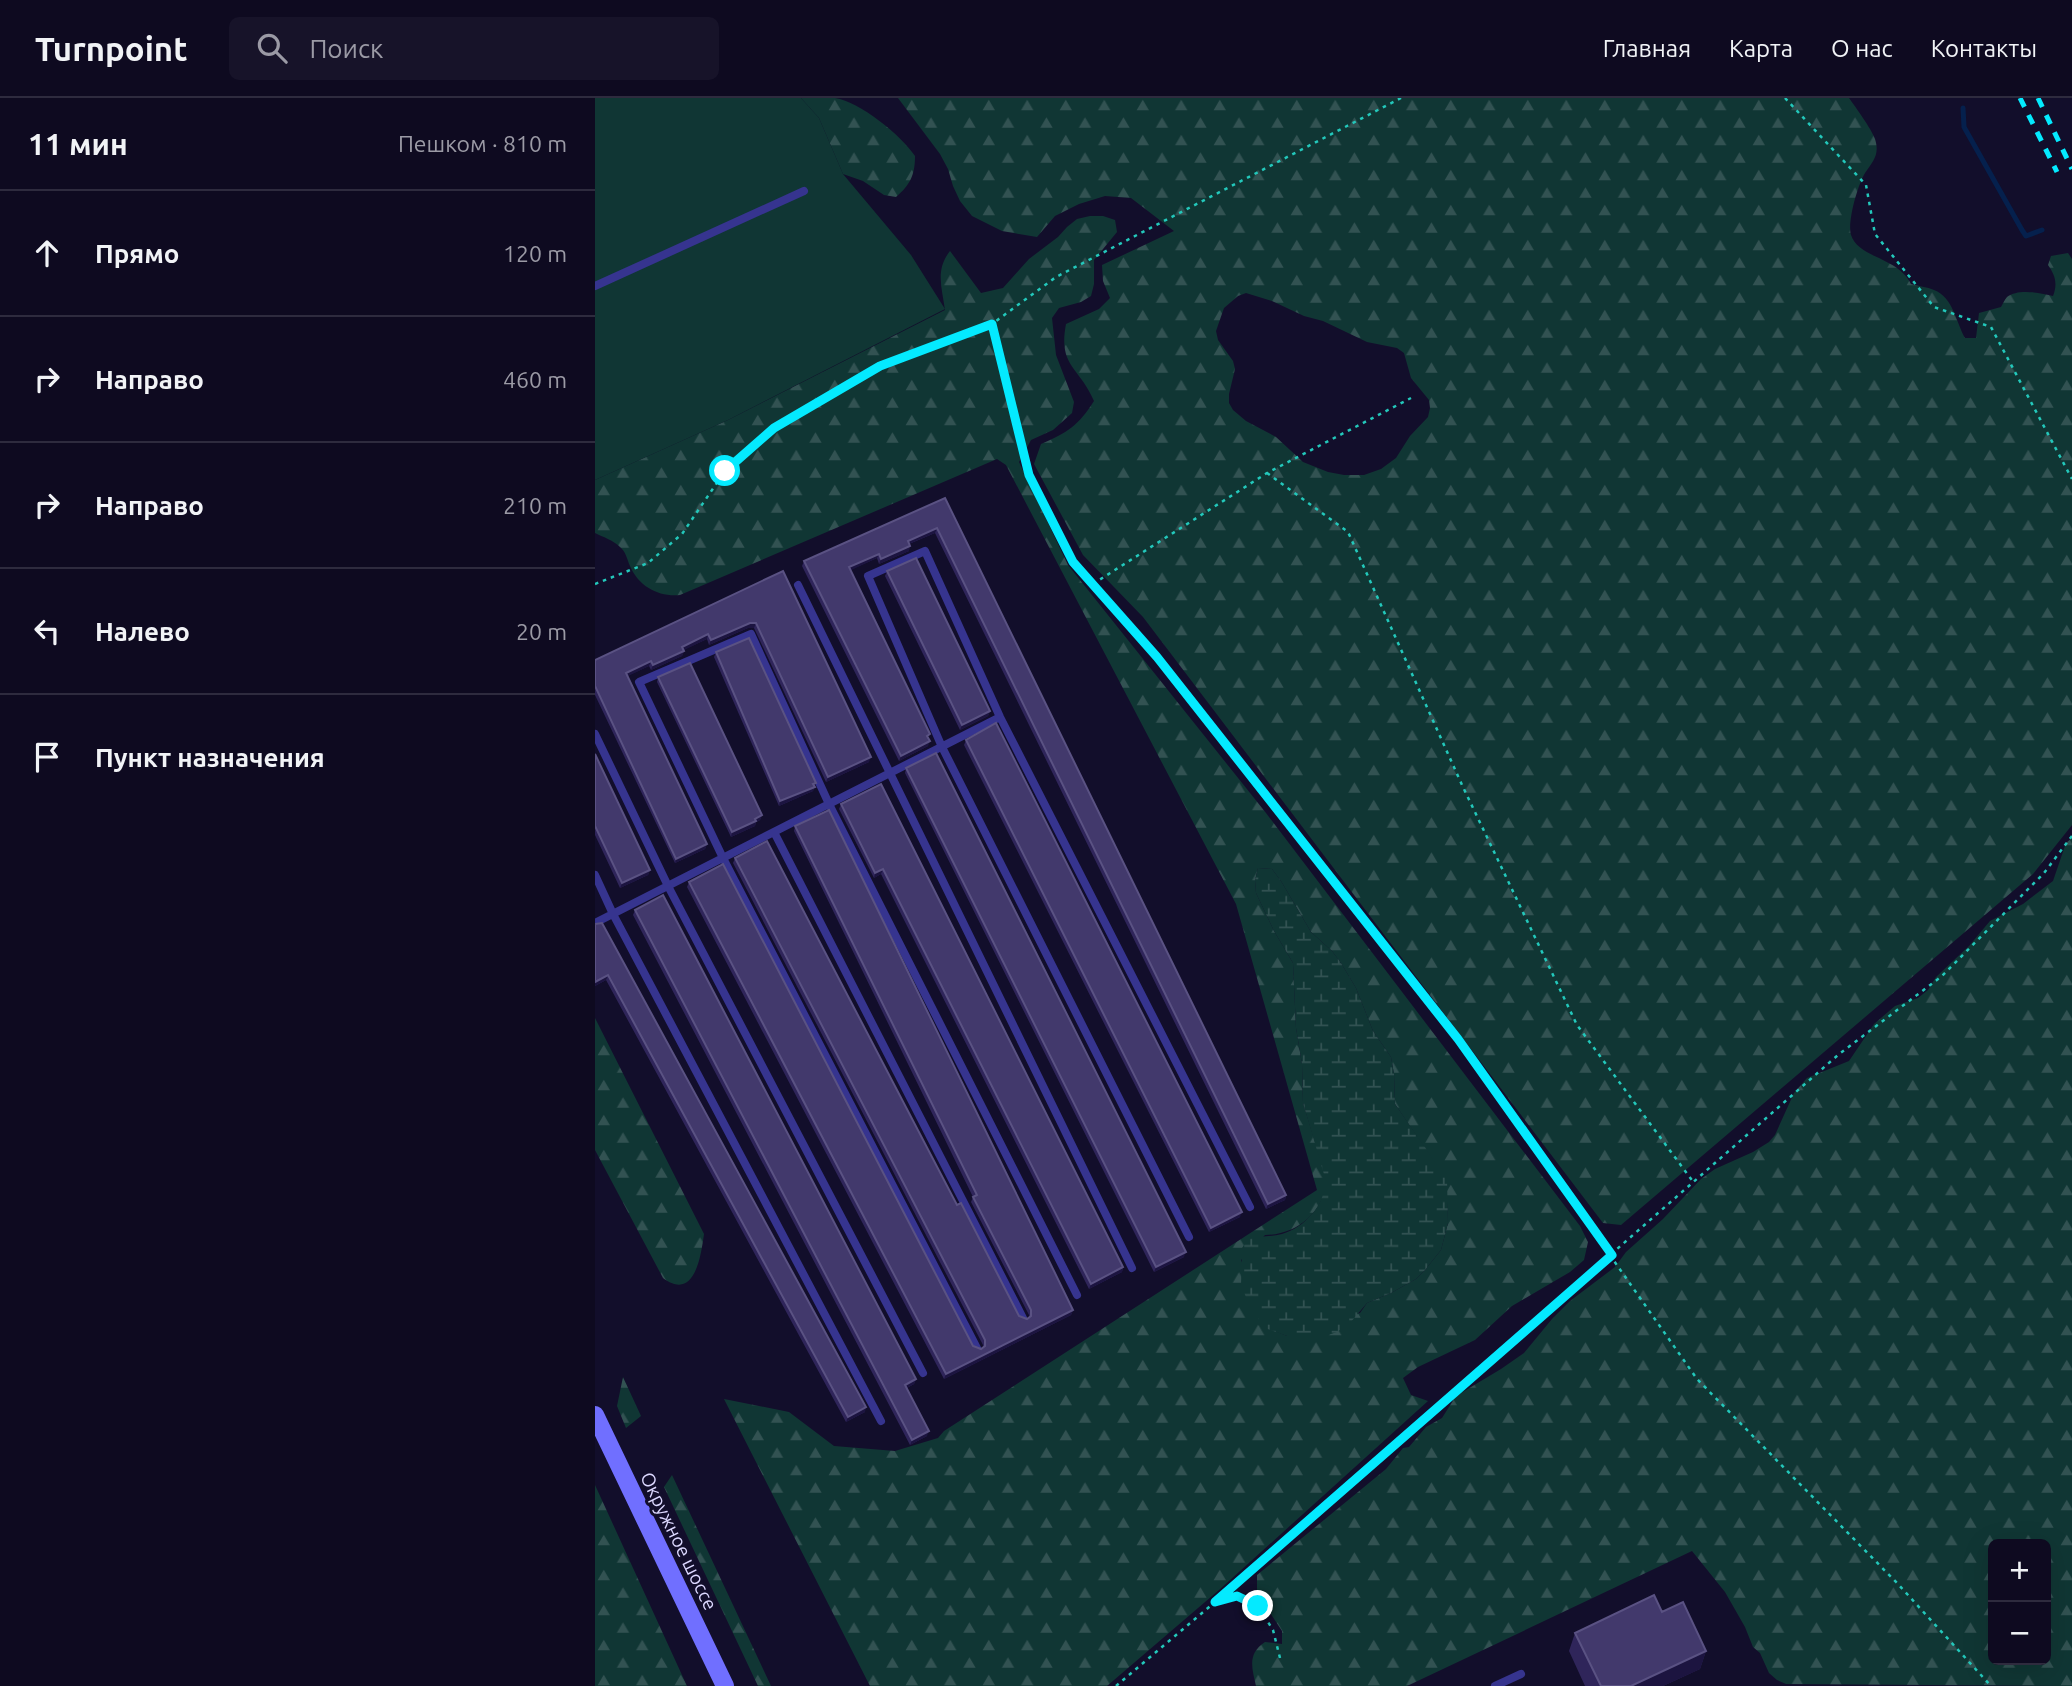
<!DOCTYPE html>
<html lang="ru">
<head>
<meta charset="utf-8">
<style>
  body { margin:0; font-family:Ubuntu,sans-serif; background:#171329; color:#f1f3f6 }
  .controls { position:absolute; right:21px; bottom:21px; display:grid; overflow:hidden; border-radius:10px; box-shadow:0 7px 28px #0002 }
  .controls button { width:63px; height:63px; display:grid; place-items:center; padding:0; border:0; border-bottom:2px solid #2e2b3e; background:#0e0a20; color:#f1f3f6; font:35px sans-serif }
  .stop { position:absolute; width:21px; height:21px; margin:-16px; border:5px solid #04eaff; border-radius:50%; background:#fff }
  .stop.end { background:#04eaff; border-color:#fff; box-shadow:0 2px 7px #0008 }
  .list { margin:0; padding:0; list-style:none }
  h2 { display:flex; justify-content:space-between; align-items:center; height:91px; margin:0; padding:0 28px; font-size:30px }
  h2 small { font-size:23px; font-weight:400; color:#9b9aa5 }
  .list li { display:grid; grid-template-columns:46px 1fr auto; gap:21px; align-items:center; box-sizing:border-box; height:126px; padding:0 28px; border-top:2px solid #2e2b3e }
  .list b { display:block; font-size:26px; white-space:nowrap }
  .list em { font-size:23px; font-style:normal; color:#9b9aa5 }
  .icon { flex:none; width:38px; height:38px; fill:none; stroke:currentColor; stroke-width:2; stroke-linecap:round; stroke-linejoin:round }
  .map { position:relative; flex:none; width:1477px; height:1588px; overflow:hidden }
  header { display:flex; align-items:center; gap:42px; box-sizing:border-box; height:98px; padding:0 35px; background:#0e0a20; border-bottom:2px solid #2e2b3e }
  header strong { font-size:33px }
  nav { display:flex; gap:38px; margin-inline-start:auto; font-size:24px }
  .search { width:490px; height:63px; background:#171329; display:flex; align-items:center; gap:18px; box-sizing:border-box; padding:0 24px; border-radius:10px; color:#9b9aa5; font-size:26px }
  main { display:flex }
  aside { flex:1; background:#0e0a20 }
  .map>svg:first-child { display:block }
  .forest { fill:url(#forest-firs); fill-rule:evenodd }
  .wetland { fill:url(#wetland-marsh) }
  .green { fill:#103634 }
  .lines { fill:none; stroke-linecap:round; stroke-linejoin:round }
  .stream { stroke:#05204d; stroke-width:5 }
  .path { stroke:#23c8bb; stroke-width:2.5; stroke-dasharray:3.5 5; stroke-linecap:butt }
  .service { stroke:#36348f; stroke-width:8 }
  .secondary { stroke:#706fff; stroke-width:18 }
  .rail { stroke:#04eaff; stroke-width:5; stroke-dasharray:10 9; stroke-linecap:butt }
  .wall { fill:#2f255a }
  .shaded-wall { fill:#1c1440 }
  .building { fill:#42396c; stroke:#5a5283; stroke-width:2 }
  .route { stroke:#04eaff; stroke-width:9 }
  .labels { text-anchor:middle; stroke-width:6; stroke-linejoin:round; paint-order:stroke }
  .street-label { font-size:19px; fill:#dcd8ff; stroke:#120e2b }
</style>
</head>
<body>
<header>
<strong>Turnpoint</strong>
<div class="search"><svg class="icon" aria-label="search" viewBox="0 0 24 24"><circle cx="10" cy="10" r="6"/><path d="M15 15l6 6"/></svg>Поиск</div>
<nav><a>Главная</a><a>Карта</a><a>О нас</a><a>Контакты</a></nav>
</header>
<main>
<aside>
<h2>11 мин<small>Пешком · 810 m</small></h2>
<ul class="list">
<li><svg class="icon" aria-label="ahead" viewBox="0 0 24 24"><path d="M12 20V5M6 11l6-6 6 6"/></svg><div><b>Прямо</b></div><em>120 m</em></li>
<li><svg class="icon" aria-label="right" viewBox="0 0 24 24"><path d="M7 20v-9h11M14 6l5 5-5 5"/></svg><div><b>Направо</b></div><em>460 m</em></li>
<li><svg class="icon" aria-label="right" viewBox="0 0 24 24"><path d="M7 20v-9h11M14 6l5 5-5 5"/></svg><div><b>Направо</b></div><em>210 m</em></li>
<li><svg class="icon" aria-label="left" viewBox="0 0 24 24"><path d="M17 20v-9H6M10 6l-5 5 5 5"/></svg><div><b>Налево</b></div><em>20 m</em></li>
<li><svg class="icon" aria-label="arrive" viewBox="0 0 24 24"><path d="M6 21V4h12l-3 4 3 4H6"/></svg><div><b>Пункт назначения</b></div></li>
</ul>
</aside>
<div class="map">
<svg width="1477" height="1588" viewBox="0 0 1477 1588">
  <defs>
    <pattern id="forest-firs" width="22" height="20" patternUnits="userSpaceOnUse" patternTransform="scale(1.75)"><rect width="22" height="20" fill="#103634"/><path d="M5 1l3.5 6h-7zM16 11l3.5 6h-7z" fill="#325252"/></pattern>
    <pattern id="wetland-marsh" width="20" height="14" patternUnits="userSpaceOnUse" patternTransform="scale(1.75)"><rect width="20" height="14" fill="#103634"/><path d="M1 5h8M5 5V1M11 12h8M15 12V8" fill="none" stroke="#325252"/></pattern>
  </defs>
  <rect width="100%" height="100%" fill="#120e2b"/>
  <path class="forest" d="M206,0C217,0 229,0 240,0C265,4 306,37 320,58C320,77 315,87 301,99L289,97L268,83L248,76L224,20Z
    M303,0H1254C1261,10 1276,30 1280,41C1285,57 1278,63 1270,75C1263,86 1252,124 1256,137C1263,160 1303,159 1316,186C1323,188 1332,189 1339,192C1358,199 1361,224 1370,240H1381L1384,215L1406,209C1408,206 1409,202 1412,199C1423,190 1446,195 1458,198C1463,185 1460,177 1453,167L1456,158L1473,155L1477,161V727L1438,776L1026,1127L1008,1125L548,519L488,457L439,366L446,346C472,335 484,327 499,303C484,268 463,269 471,226L504,211L515,200L508,183L507,167L579,133L536,100L510,98L484,106L460,118L442,139L407,133L377,118L365,103L358,88L353,71L345,56ZM651,195L677,203L709,218L728,223L772,244L802,250L809,255L816,280L834,302L835,310L833,319L815,338L801,360L786,371L769,377H749L733,374L708,364L681,339L651,323L638,312L634,305V296L640,271L638,263L623,242L621,233L629,210L643,198Z
    M495,118H508L520,122L522,134L499,162V186L496,198L486,204L464,210L457,220L461,257L479,304L477,315L458,332L436,342L424,364L473,467L671,715L985,1128L993,1144L989,1162L975,1174L917,1208L880,1242L823,1269L808,1280L816,1297L833,1303L624,1492L512,1588H275L129,1301L194,1314L239,1348L300,1353L343,1340L349,1333L722,1092L641,806L411,367L402,361L85,497C64,499 44,489 35,468C32,461 31,454 25,449C18,442 8,439 0,435V382L133,322L350,212C347,190 340,172 355,153L386,195L408,190L434,161L463,139L472,129L482,121ZM663,770L677,771L686,783L716,834L737,853L746,865L761,890L778,933L796,959L799,976L800,1006L851,1081L853,1125L846,1152L830,1172L821,1181L796,1195L772,1205L765,1215L692,1238L670,1229L646,1162L670,1137C701,1137 728,1115 732,1083L708,1005L707,966L701,930L698,865L679,833L661,795L660,782Z
    M1477,740V1588L1191,1586L1182,1582L1174,1575L1165,1555L1158,1549L1150,1529L1130,1494L1097,1453L812,1588H661C657,1570 652,1556 670,1544L687,1546V1533L662,1495V1477L791,1371L808,1350L814,1349L831,1329L847,1320L861,1298L906,1271L929,1255L957,1221L975,1203L1020,1169L1031,1154L1068,1121L1106,1081L1120,1071L1158,1054L1174,1044L1180,1037L1199,995L1212,980L1254,963L1279,926L1300,908L1323,900L1333,892L1341,879L1374,848L1395,823L1428,806L1458,783L1471,745ZM1398,1446H1451V1562H1398Z
    M0,920L109,1136C106,1157 100,1204 68,1180L0,1052Z
    M28,1279L46,1318L31,1330L22,1308Z
    M77,1377L176,1588H163L69,1389Z
    M0,1387L92,1588H0Z"/>
  <path class="wetland" d="M663,770L677,771L686,783L716,834L737,853L746,865L761,890L778,933L796,959L799,976L800,1006L852,1081L853,1125L846,1152L830,1172L821,1181L796,1195L772,1205L755,1225L742,1234L730,1238H692L670,1230L655,1209L646,1187L647,1150L653,1141C664,1138 676,1139 687,1136C710,1129 729,1108 731,1083L708,1005L707,966L701,930L698,865L679,833L661,795L660,782Z"/>
  <path class="green" d="M0,0H206L224,20L248,76L316,157L350,211L133,322L0,382Z"/>
  <g class="lines">
    <path class="stream" d="M1368,10L1369,29L1427,132L1431,138L1447,132"/>
    <path class="path" d="M806,0L461,179L397,226L434,377L478,464L561,559L863,941L1102,1281L1302,1485L1396,1588
      M1190,0L1271,87L1280,136L1339,209L1396,229L1477,381
      M672,375L753,434L867,687L982,927L1099,1085
      M0,486L53,465L87,436L130,373L179,330L285,268L397,226
      M498,486L672,375L816,300
      M620,1504L1243,957L1347,878L1449,775L1477,738
      M521,1588L620,1504L642,1498L663,1508L678,1532L685,1560"/>
    <path class="service" d="M0,188L209,93
      M203,487L537,1170
      M0,636L73,788L328,1275
      M179,734L428,1220
      M0,777L18,816L286,1323
      M0,825L405,619
      M594,1139L347,649L273,478L330,453L405,619L655,1109
      M382,1250L128,760L44,584L156,536L234,706L482,1197
      M900,1588L926,1576"/>
    <path class="secondary" d="M0,1317L130,1588"/>
    <path class="rail" d="M1425,0L1462,74
      M1443,0L1477,71"/>
  </g>
  <path class="wall" d="M350,400L691,1097L690,1102L671,1111L340,435L314,446V453L284,466L282,460L255,472L334,641L333,648L304,663L207,468L209,463Z
    M188,473L274,664L231,684L159,530H153L114,547L112,541L88,552L89,553L87,558L56,572L54,568L32,578L112,746L110,751L80,765L0,597V562Z
    M292,473L395,613L393,618L365,632L290,478Z
    M121,554L221,685L218,693L184,708L119,559Z
    M63,579L167,717L165,722L161,724L160,728L136,739L62,584Z
    M371,642L645,1119L614,1134L369,647Z
    M0,656L55,772L53,777L25,790L0,737Z
    M311,670L589,1159L559,1174L310,675Z
    M286,686L528,1169L527,1174L494,1191L286,776L279,780L244,711L246,706Z
    M200,728L478,1212L476,1217L349,1281L92,789L94,784L378,1248L386,1251L388,1250V1247L138,765L140,760L362,1107L424,1218L432,1221L434,1220V1217L376,1104L378,1099L199,733Z
    M40,812L321,1281L319,1286L312,1290L332,1338L315,1347L38,817Z
    M0,826L270,1314L251,1324L11,882L0,888Z
    M1067,1514L1111,1553L1105,1571L1068,1588H990L974,1553L980,1535Z"/>
  <path class="shaded-wall" d="M342,430L340,435L311,447L313,443Z
    M315,448L314,453L284,466L286,461Z
    M284,456L282,460L252,474L254,469Z
    M155,525H161L159,530H153L114,547L116,542Z
    M113,536L112,541L85,554L87,549Z
    M89,553L87,558L56,572L58,567Z
    M56,563L54,568L29,580L31,575Z
    M395,613L393,618L365,632L367,627Z
    M335,643L333,648L304,663L306,658Z
    M276,659L274,664L231,684L233,679Z
    M221,685L218,693L184,708L185,703Z
    M167,717L165,722L161,724L160,728L136,739L137,734Z
    M112,746L110,751L80,765L81,761Z
    M288,771L286,776L279,780L280,775Z
    M55,772L53,777L25,790L27,785Z
    M13,877L11,882L0,888V884Z
    M691,1097L690,1102L671,1111L673,1106Z
    M647,1114L645,1119L614,1134L616,1130Z
    M591,1154L589,1159L559,1174L561,1169Z
    M528,1169L527,1174L494,1191L496,1186Z
    M478,1212L476,1217L349,1281L351,1276Z
    M321,1281L319,1286L308,1292L310,1287Z
    M271,1309L270,1314L251,1324L253,1319Z
    M334,1333L332,1338L315,1347L317,1342Z
    M1111,1553L1105,1571L1068,1588H1036Z"/>
  <path class="building" d="M350,400L691,1097L673,1106L342,430L313,443L315,448L286,461L284,456L254,469L335,636L332,638L335,643L306,658L209,463Z
    M321,460L395,613L367,627L292,473Z
    M188,473L276,659L233,679L161,525H155L116,542L113,536L87,549L89,553L58,567L56,563L31,575L112,746L81,761L0,588V562Z
    M154,540L221,685L218,686L220,689L185,703L121,554Z
    M95,565L167,717L160,721L161,723L137,734L63,579Z
    M401,625L647,1114L616,1130L371,642Z
    M341,655L591,1154L561,1169L311,670Z
    M0,656L55,772L27,785L0,728Z
    M286,686L528,1169L496,1186L288,771L280,775L246,706Z
    M234,712L478,1212L351,1276L94,784L128,766L378,1248L386,1251L390,1248V1242L140,760L172,743L362,1107L366,1105L424,1218L432,1221L436,1218V1212L378,1099L382,1097L200,728Z
    M68,797L321,1281L310,1287L334,1333L317,1342L40,812Z
    M7,825L271,1309L253,1319L13,877L0,884V826Z
    M1059,1497L1067,1514L1088,1504L1111,1553L1036,1588H1006L980,1535Z"/>
  <g class="lines">
    <path class="route" d="M130,373L179,330L285,268L397,226L434,377L478,464L562,559L863,941L1017,1157L620,1504L642,1498L663,1508"/>
  </g>
  <g class="labels">
    <g class="street-label">
      <text transform="translate(84 1443) rotate(64)" y="7">Окружное шоссе</text>
    </g>
  </g>
</svg>
<div class="controls">
<button>+</button>
<button>−</button>
</div>
<div class="stop" style="left:130px;top:373px"></div>
<div class="stop end" style="left:663px;top:1508px"></div>
</div>
</main>
</body>
</html>
